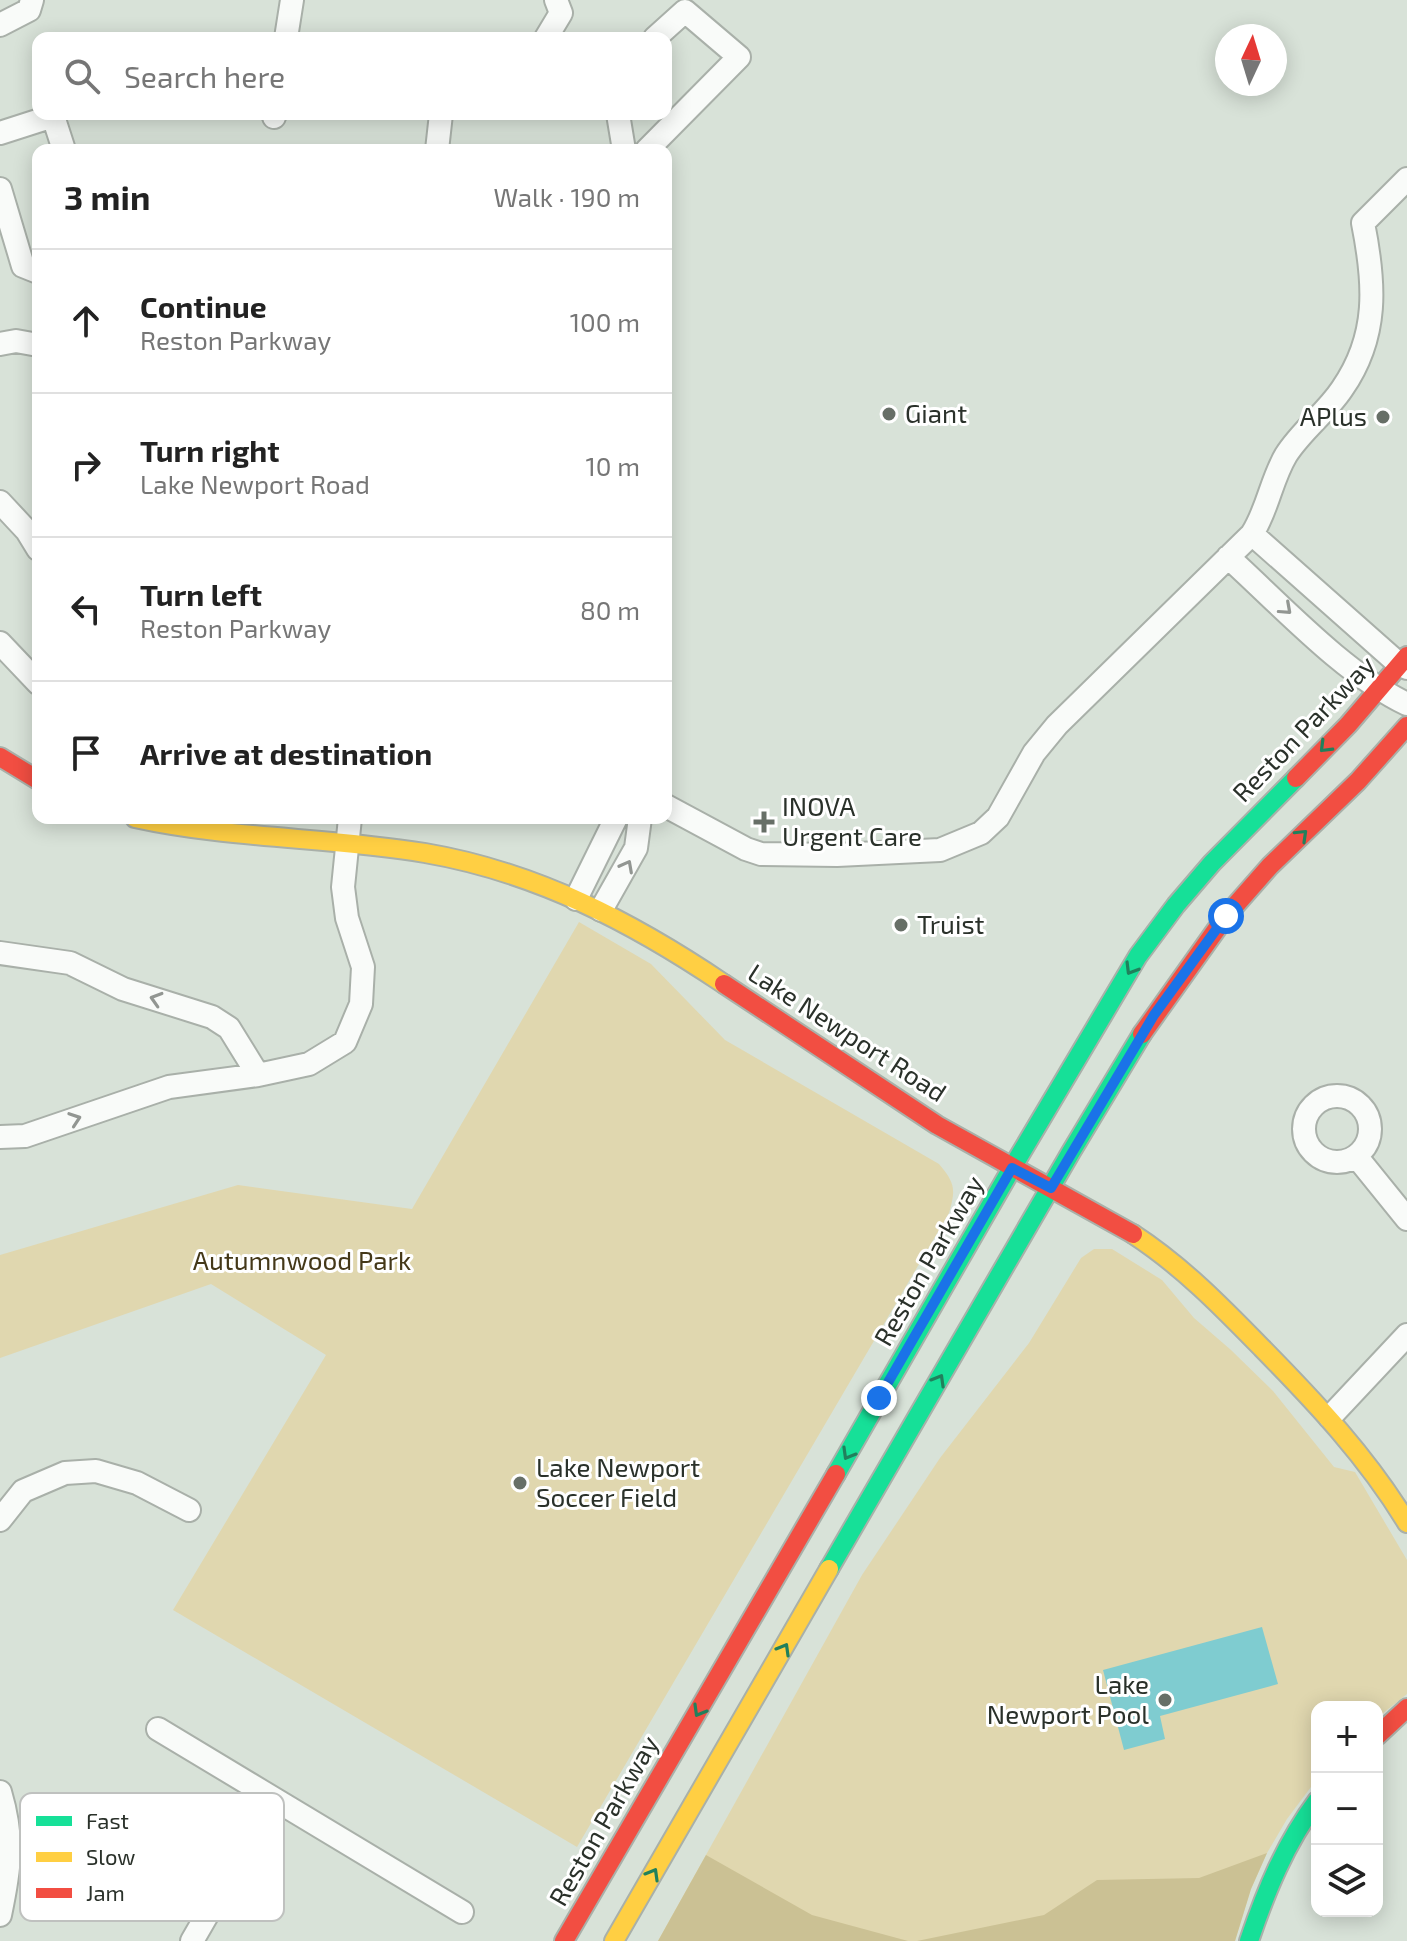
<!DOCTYPE html>
<html lang="en">
<head>
<meta charset="utf-8">
<style>
  body { margin:0; font-family:"Exo 2",sans-serif; background:#f2f2f2; color:#222 }
  .controls { position:absolute; right:24px; bottom:24px; display:grid; overflow:hidden; border-radius:16px; box-shadow:0 4px 20px #0003 }
  .controls button { width:72px; height:72px; display:grid; place-items:center; padding:0; border:0; border-bottom:2px solid #e0e0e0; background:#fff; color:#222; font:40px sans-serif }
  .compass { position:absolute; left:1215px; top:24px; width:72px; height:72px; border-radius:50%; background:#fff; box-shadow:0 4px 20px #0003; rotate:4deg }
  .stop { position:absolute; width:24px; height:24px; margin:-18px; border:6px solid #1a73e8; border-radius:50%; background:#fff }
  .stop.end { background:#1a73e8; border-color:#fff; box-shadow:0 2px 8px #0008 }
  .list { margin:0; padding:0; list-style:none }
  h2 { display:flex; justify-content:space-between; align-items:center; height:104px; margin:0; padding:0 32px; font-size:34px }
  h2 small { font-size:26px; font-weight:400; color:#767676 }
  .list li { display:grid; grid-template-columns:52px 1fr auto; gap:24px; align-items:center; box-sizing:border-box; height:144px; padding:0 32px; border-top:2px solid #e0e0e0 }
  .list b { display:block; font-size:30px; white-space:nowrap }
  .list p { margin:0; font-size:26px; white-space:nowrap; color:#767676 }
  .list em { font-size:26px; font-style:normal; color:#767676 }
  .icon { flex:none; width:44px; height:44px; fill:none; stroke:currentColor; stroke-width:2; stroke-linecap:round; stroke-linejoin:round }
  .map { position:relative; flex:none; width:1407px; height:1941px; overflow:hidden }
  .search { position:absolute; background:#fff; box-shadow:0 4px 20px #0003; left:32px; top:32px; width:640px; height:88px; display:flex; align-items:center; gap:20px; box-sizing:border-box; padding:0 28px; border-radius:16px; color:#767676; font-size:30px }
  .panel { position:absolute; background:#fff; box-shadow:0 4px 20px #0003; left:32px; top:144px; width:640px; height:680px; border-radius:16px }
  .map>svg:first-child { display:block }
  .green { fill:#e0d7af }
  .forest { fill:#cbc194 }
  .water { fill:#7fccd0 }
  .lines { fill:none; stroke-linecap:round; stroke-linejoin:round }
  .street-casing { stroke:#a9b0a9; stroke-width:26 }
  .fast-casing { stroke:#a9b0a9; stroke-width:22 }
  .slow-casing { stroke:#a9b0a9; stroke-width:22 }
  .jam-casing { stroke:#a9b0a9; stroke-width:22 }
  .street { stroke:#f9fbf9; stroke-width:22 }
  .fast { stroke:#16e098; stroke-width:18 }
  .slow { stroke:#ffcf43; stroke-width:18 }
  .jam { stroke:#f24e42; stroke-width:18 }
  .oneway { stroke:#929692 }
  .oneway2 { stroke:#21805c }
  .route { stroke:#1a73e8; stroke-width:10 }
  .poi-dot { fill:#676f67; stroke:#fff; stroke-width:3 }
  .labels { text-anchor:middle; stroke-width:6; stroke-linejoin:round; paint-order:stroke }
  .poi-label { font-size:26px; fill:#2a312a; stroke:#fff; text-anchor:start }
  .street-label { font-size:26px; fill:#2a312a; stroke:#fff }
  .park-label { font-size:26px; fill:#443818; stroke:#fff }
  .key { fill:#fff; stroke:#bfc1bf; stroke-width:2 }
  .key-label { font-size:22px; fill:#2a312a }
</style>
</head>
<body>
<div class="map">
<svg width="1407" height="1941" viewBox="0 0 1407 1941">
  <rect width="100%" height="100%" fill="#d8e2d8"/>
  <path class="green" d="M579,922L651,964L725,1040L939,1164C955,1183 956,1189 949,1213L577,1847L173,1610L326,1355L211,1284L0,1358V1255L238,1185L412,1209Z
    M1094,1249H1112L1162,1280L1194,1318L1231,1350L1273,1391L1334,1467L1355,1472L1407,1560V1694L1377,1718V1707H1317V1779L1287,1819L1267,1853L1251,1889L1235,1941H658L862,1575L940,1458L1029,1343L1081,1258Z"/>
  <path class="forest" d="M1267,1853L1251,1889L1235,1941H917L1044,1915L1097,1880L1199,1878Z
    M706,1855L812,1915L908,1941H658Z"/>
  <path class="water" d="M1262,1627L1278,1684L1160,1716L1165,1739L1124,1750L1103,1670Z"/>
  <g class="lines">
    <defs>
      <path id="street" d="M0,25L29,10L32,0
        M286,38L292,0
        M546,38L561,13L556,0
        M618,114L624,150
        M274,117L275,114
        M0,133L53,116L64,150
        M437,150L441,114
        M647,150L739,57L685,11L655,38
        M0,189L23,266L38,272
        M0,344L16,341L38,345
        M0,502L27,531L38,549
        M1252,534L1400,665L1407,668
        M1228,557C1281,605 1344,674 1407,704
        M0,643L38,683
        M666,806L746,849L761,854L837,855L940,850L981,833L998,817L1034,753L1057,725L1252,534C1268,509 1271,480 1286,455C1302,430 1326,413 1342,389C1379,336 1375,283 1363,223L1407,179
        M576,899L616,818
        M601,910L636,848L640,818
        M0,953L70,963L123,989L212,1017L229,1028L258,1075L169,1087L25,1136L0,1137
        M258,1075L309,1064L345,1042L361,1004L363,967L347,918L343,887L350,818
        M1304 1129a33 33 0 1 1 66 0a33 33 0 1 1-66 0Z
        M1356,1156L1407,1219
        M1330,1417L1407,1335
        M0,1520L23,1491L65,1473L96,1471L137,1483L189,1510
        M158,1729L462,1912
        M0,1792C14,1839 10,1868 0,1915
        M192,1941L274,1799"/>
      <path id="fast" d="M836,1474L1012,1168L1138,956L1176,905L1212,863L1296,778
        M829,1569L1071,1152L1142,1034
        M1249,1941C1266,1891 1285,1844 1317,1801"/>
      <path id="slow" d="M135,818C230,839 329,837 425,853C536,872 632,922 724,984
        M1133,1234C1182,1266 1221,1306 1262,1348C1316,1403 1367,1457 1407,1523
        M614,1941L829,1569"/>
      <path id="jam" d="M0,757L38,780
        M1296,778L1348,725L1407,656
        M724,984L937,1125L1133,1234
        M1142,1034L1226,916L1270,866L1358,781L1407,726
        M1377,1736L1407,1708
        M564,1941L836,1474"/>
    </defs>
    <use href="#street" class="street-casing"/>
    <use href="#fast" class="fast-casing"/>
    <use href="#slow" class="slow-casing"/>
    <use href="#jam" class="jam-casing"/>
    <use href="#street" class="street"/>
    <use href="#fast" class="fast"/>
    <use href="#slow" class="slow"/>
    <use href="#jam" class="jam"/>
  </g>
  <defs><path id="oneway-chevron" d="M-2-3.5L2.5 0L-2 3.5" fill="none" stroke-width="1.6" stroke-linecap="round" stroke-linejoin="round" transform="scale(2)"/></defs>
  <g class="oneway">
    <use href="#oneway-chevron" transform="translate(1286 609) rotate(42)"/>
    <use href="#oneway-chevron" transform="translate(627 866) rotate(-62)"/>
    <use href="#oneway-chevron" transform="translate(156 999) rotate(-163)"/>
    <use href="#oneway-chevron" transform="translate(75 1119) rotate(-19)"/>
  </g>
  <g class="oneway2">
    <use href="#oneway-chevron" transform="translate(1325 747) rotate(135)"/>
    <use href="#oneway-chevron" transform="translate(1302 835) rotate(-44)"/>
    <use href="#oneway-chevron" transform="translate(1131 969) rotate(121)"/>
    <use href="#oneway-chevron" transform="translate(939 1380) rotate(-60)"/>
    <use href="#oneway-chevron" transform="translate(848 1454) rotate(120)"/>
    <use href="#oneway-chevron" transform="translate(784 1649) rotate(-60)"/>
    <use href="#oneway-chevron" transform="translate(699 1711) rotate(120)"/>
    <use href="#oneway-chevron" transform="translate(653 1874) rotate(-60)"/>
  </g>
  <g class="lines">
    <path class="route" d="M879,1398L1012,1168L1051,1188L1154,1015L1226,916"/>
  </g>
  <g class="poi-dot">
    <circle cx="889" cy="414" r="8"/>
    <circle cx="1383" cy="417" r="8"/>
    <path d="M760 810h8v8h8v8h-8v8h-8v-8h-8v-8h8z"/>
    <circle cx="901" cy="925" r="8"/>
    <circle cx="520" cy="1483" r="8"/>
    <circle cx="1165" cy="1700" r="8"/>
  </g>
  <g class="labels">
    <g class="poi-label">
      <text x="905" y="423">Giant</text>
      <text x="1367" y="426" text-anchor="end">APlus</text>
      <text x="782" y="816">INOVA<tspan x="782" dy="30">Urgent Care</tspan></text>
      <text x="917" y="934">Truist</text>
      <text x="536" y="1477">Lake Newport<tspan x="536" dy="30">Soccer Field</tspan></text>
      <text x="1149" y="1694" text-anchor="end">Lake<tspan x="1149" dy="30">Newport Pool</tspan></text>
    </g>
    <g class="street-label">
      <text transform="translate(1304 729) rotate(-46)" y="9">Reston Parkway</text>
      <text transform="translate(847 1033) rotate(33)" y="9">Lake Newport Road</text>
      <text transform="translate(929 1261) rotate(-60)" y="9">Reston Parkway</text>
      <text transform="translate(604 1821) rotate(-60)" y="9">Reston Parkway</text>
    </g>
    <g class="park-label">
      <text x="302" y="1270">Autumnwood Park</text>
    </g>
  </g>
  <rect x="20" y="1793" width="264" height="128" rx="12" class="key"/>
  <rect x="36" y="1816" width="36" height="10" fill="#16e098"/>
  <rect x="36" y="1852" width="36" height="10" fill="#ffcf43"/>
  <rect x="36" y="1888" width="36" height="10" fill="#f24e42"/>
  <g class="key-label">
    <text x="86" y="1829">Fast</text>
    <text x="86" y="1865">Slow</text>
    <text x="86" y="1901">Jam</text>
  </g>
</svg>
<div class="controls">
<button>+</button>
<button>−</button>
<button><svg class="icon" aria-label="layers" viewBox="0 0 24 24"><path d="M12 4l9 5-9 5-9-5zM3 14l9 5 9-5"/></svg></button>
</div>
<svg class="compass" viewBox="-18 -18 36 36"><path d="M0-13l5 13h-10z" fill="#e53935"/><path d="M0 13l5-13h-10z" fill="#767676"/></svg>
<div class="stop" style="left:1226px;top:916px"></div>
<div class="stop end" style="left:879px;top:1398px"></div>
<div class="search"><svg class="icon" aria-label="search" viewBox="0 0 24 24"><circle cx="10" cy="10" r="6"/><path d="M15 15l6 6"/></svg>Search here</div>
<section class="panel">
<h2>3 min<small>Walk · 190 m</small></h2>
<ul class="list">
<li><svg class="icon" aria-label="ahead" viewBox="0 0 24 24"><path d="M12 20V5M6 11l6-6 6 6"/></svg><div><b>Continue</b><p>Reston Parkway</p></div><em>100 m</em></li>
<li><svg class="icon" aria-label="right" viewBox="0 0 24 24"><path d="M7 20v-9h11M14 6l5 5-5 5"/></svg><div><b>Turn right</b><p>Lake Newport Road</p></div><em>10 m</em></li>
<li><svg class="icon" aria-label="left" viewBox="0 0 24 24"><path d="M17 20v-9H6M10 6l-5 5 5 5"/></svg><div><b>Turn left</b><p>Reston Parkway</p></div><em>80 m</em></li>
<li><svg class="icon" aria-label="arrive" viewBox="0 0 24 24"><path d="M6 21V4h12l-3 4 3 4H6"/></svg><div><b>Arrive at destination</b></div></li>
</ul>
</section>
</div>
</body>
</html>
